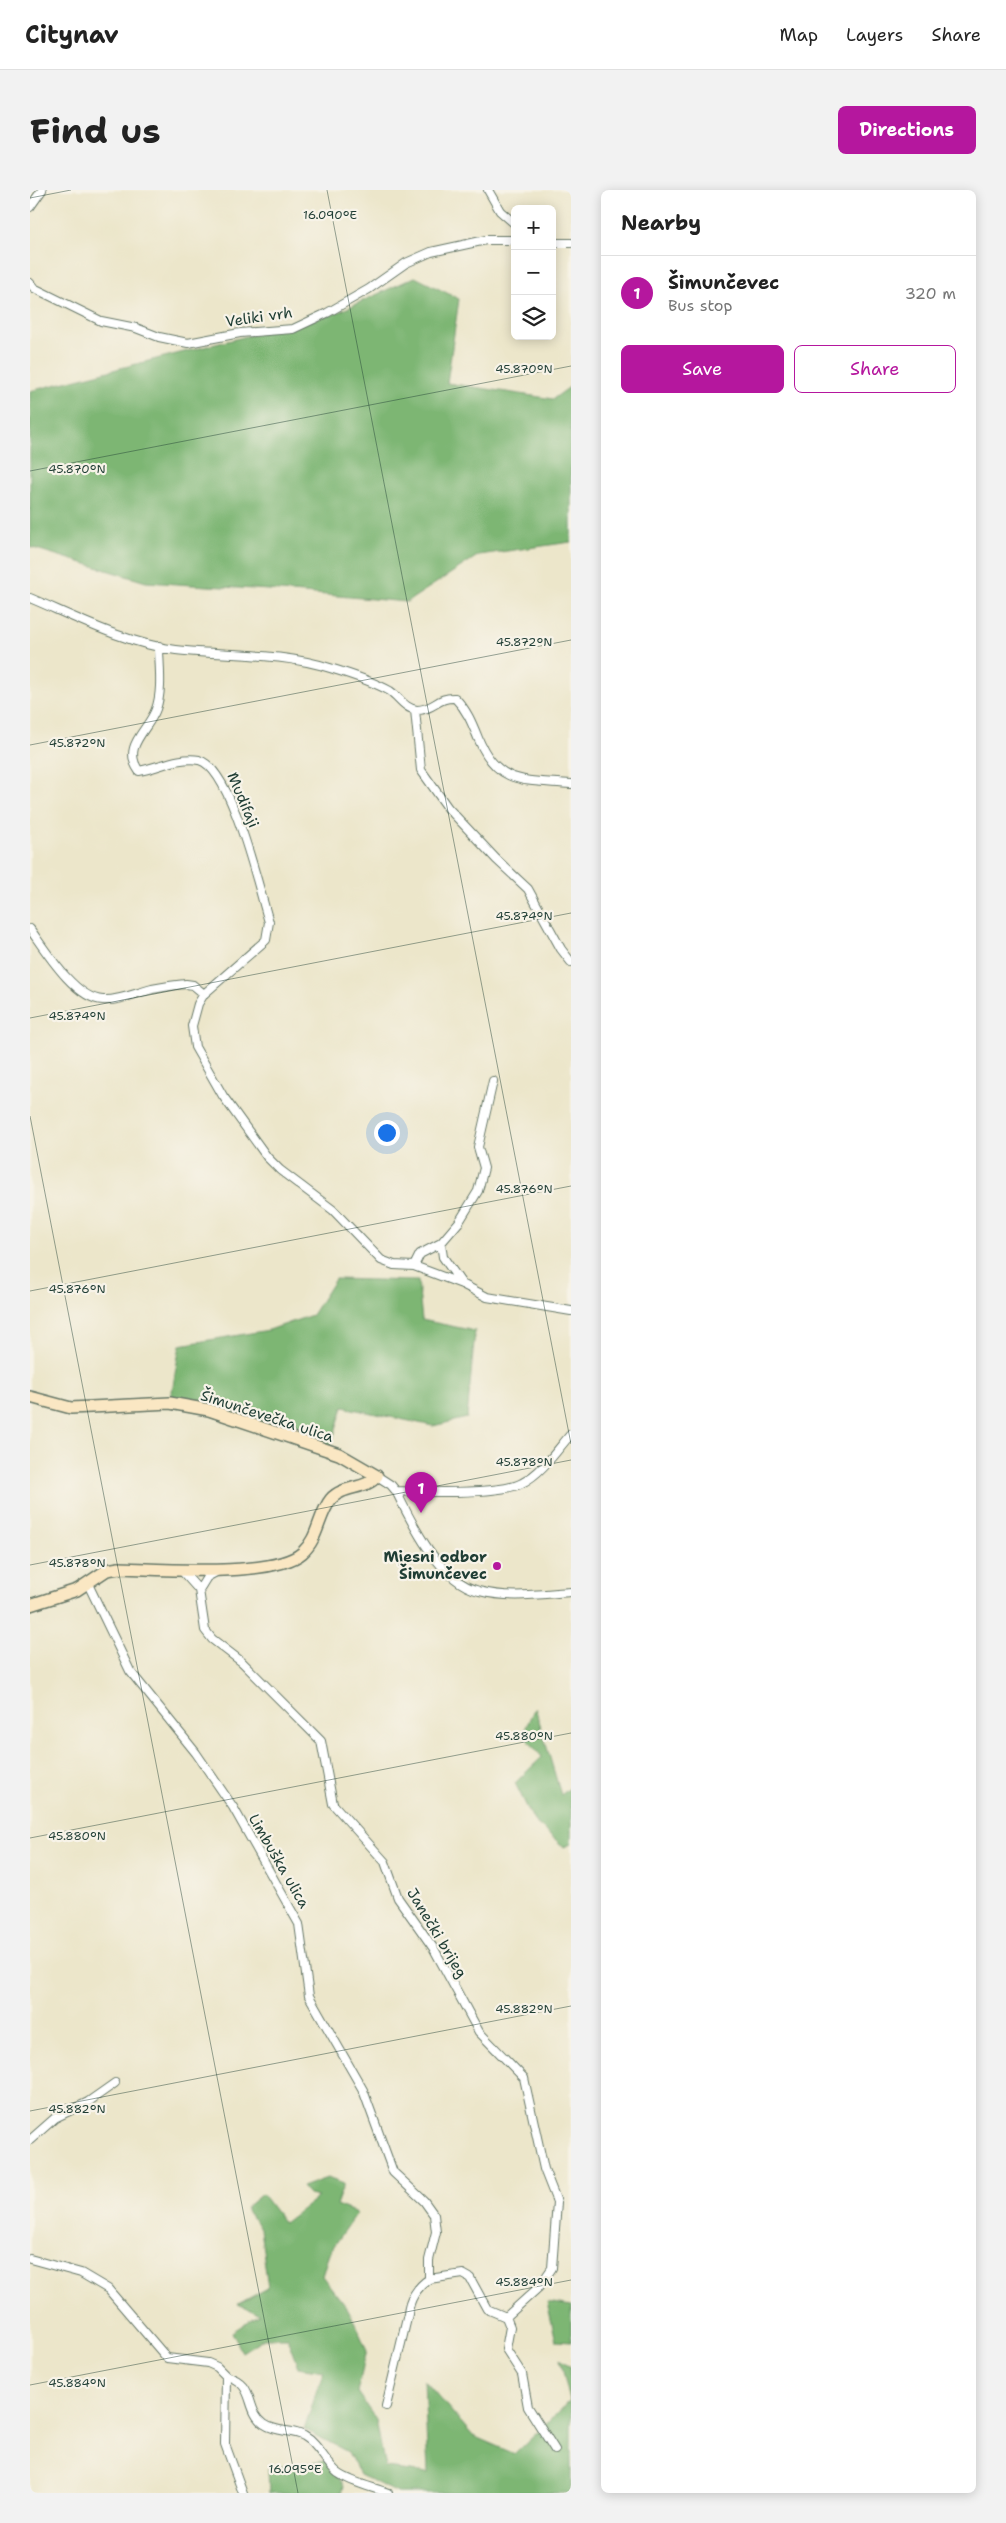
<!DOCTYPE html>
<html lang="en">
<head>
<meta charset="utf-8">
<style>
  body { margin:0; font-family:"Shantell Sans",sans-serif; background:#f2f2f2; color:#222 }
  .controls { position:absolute; right:15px; top:15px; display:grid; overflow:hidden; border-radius:8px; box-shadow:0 2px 12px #0003 }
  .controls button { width:45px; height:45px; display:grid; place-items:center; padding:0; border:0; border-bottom:1px solid #e0e0e0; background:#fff; color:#222; font:25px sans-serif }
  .you { position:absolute; left:356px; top:942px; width:18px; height:18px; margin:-12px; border:4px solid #fff; border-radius:50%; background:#1a73e8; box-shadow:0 0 0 8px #1a73e833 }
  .badge { display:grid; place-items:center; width:32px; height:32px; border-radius:50%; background:#b5179e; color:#fff; font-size:16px; font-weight:700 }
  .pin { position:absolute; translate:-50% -41px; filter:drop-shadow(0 1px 2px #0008) }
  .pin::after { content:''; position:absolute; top:26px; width:18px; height:15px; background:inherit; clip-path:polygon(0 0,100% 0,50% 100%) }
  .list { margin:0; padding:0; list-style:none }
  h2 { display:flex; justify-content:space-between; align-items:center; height:65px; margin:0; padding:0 20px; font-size:21px }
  h2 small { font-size:16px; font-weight:400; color:#767676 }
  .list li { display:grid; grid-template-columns:32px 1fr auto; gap:15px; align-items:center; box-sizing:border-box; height:75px; padding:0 20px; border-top:1px solid #e0e0e0 }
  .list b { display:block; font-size:19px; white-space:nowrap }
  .list p { margin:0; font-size:16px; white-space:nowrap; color:#767676 }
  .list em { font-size:16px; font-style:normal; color:#767676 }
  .actions { display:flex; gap:10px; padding:15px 20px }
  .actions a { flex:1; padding:11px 0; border:1px solid #b5179e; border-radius:8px; text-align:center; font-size:18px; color:#b5179e }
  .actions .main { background:#b5179e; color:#fff }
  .icon { flex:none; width:28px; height:28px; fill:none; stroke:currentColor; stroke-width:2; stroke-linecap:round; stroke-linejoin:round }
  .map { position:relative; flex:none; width:541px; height:2303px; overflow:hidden; border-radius:8px }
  header { display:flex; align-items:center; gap:30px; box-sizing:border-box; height:70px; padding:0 25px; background:#fff; border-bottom:1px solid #e0e0e0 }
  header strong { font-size:24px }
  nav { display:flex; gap:28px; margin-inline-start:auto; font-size:18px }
  .intro { display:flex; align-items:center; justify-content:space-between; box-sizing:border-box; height:120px; padding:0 30px }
  h1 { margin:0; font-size:35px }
  .button { padding:12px 22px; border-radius:8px; background:#b5179e; color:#fff; font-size:18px; font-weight:700 }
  main { display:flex; gap:30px; padding:0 30px }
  aside { flex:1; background:#fff; border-radius:8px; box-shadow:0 2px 12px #0003 }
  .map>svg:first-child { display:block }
  .forest { fill:#7db673; stroke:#4e7a54 }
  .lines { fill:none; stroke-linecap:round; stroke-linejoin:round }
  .street-casing { stroke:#677868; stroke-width:10 }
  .secondary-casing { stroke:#677868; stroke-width:14 }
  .street { stroke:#fff; stroke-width:8 }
  .secondary { stroke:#fae7c3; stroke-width:11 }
  .ticks { fill:none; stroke:#1f3d34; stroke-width:1; stroke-opacity:0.45 }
  .poi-dot { fill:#b5179e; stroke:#f7f3e8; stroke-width:2 }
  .labels { text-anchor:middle; stroke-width:4.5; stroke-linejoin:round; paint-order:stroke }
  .street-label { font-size:15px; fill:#1f3d34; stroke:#f7f3e8 }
  .poi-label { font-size:15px; font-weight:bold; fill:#1f3d34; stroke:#f7f3e8; text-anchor:end }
  .ticks-label { font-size:12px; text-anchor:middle; fill:#1f3d34; stroke:#f7f3e8; stroke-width:4.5; stroke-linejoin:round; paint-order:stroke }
</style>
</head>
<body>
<header>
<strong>Citynav</strong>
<nav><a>Map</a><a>Layers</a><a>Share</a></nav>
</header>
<div class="intro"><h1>Find us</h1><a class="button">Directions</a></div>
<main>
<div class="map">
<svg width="541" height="2303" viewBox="0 0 541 2303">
  <rect width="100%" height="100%" fill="#f7f3e8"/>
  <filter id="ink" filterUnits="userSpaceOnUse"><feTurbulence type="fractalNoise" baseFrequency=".02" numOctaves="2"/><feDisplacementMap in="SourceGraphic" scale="10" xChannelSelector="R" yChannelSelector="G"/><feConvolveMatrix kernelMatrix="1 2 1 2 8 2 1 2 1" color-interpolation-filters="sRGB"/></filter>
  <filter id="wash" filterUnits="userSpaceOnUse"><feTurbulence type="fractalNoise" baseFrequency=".0096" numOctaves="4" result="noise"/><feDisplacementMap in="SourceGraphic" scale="20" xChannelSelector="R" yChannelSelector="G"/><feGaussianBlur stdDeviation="1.12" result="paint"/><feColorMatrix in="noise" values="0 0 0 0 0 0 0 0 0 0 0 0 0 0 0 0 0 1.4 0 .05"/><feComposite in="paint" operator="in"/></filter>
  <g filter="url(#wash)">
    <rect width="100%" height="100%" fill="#ece6ca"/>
    <path class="forest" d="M385,87L429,109L417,193L523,209L541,196V352L449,365L377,412L239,400L116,392L0,357V201L304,124Z
      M305,1089L388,1091L392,1130L445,1141L437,1228L403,1236L313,1217L301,1255L140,1213L150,1155L239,1140L282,1125Z
      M505,1517L531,1605L541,1597V1654L534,1657L504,1631L485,1593L512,1567L493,1544Z
      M297,1988L314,1994L306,2015L327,2023L299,2063L292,2086L318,2119L337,2160L327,2202L346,2230L355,2278L398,2283L394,2190L443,2246L485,2264L540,2211L530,2169L541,2177V2303H368L330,2285L318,2262L274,2239L294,2181L268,2177L257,2148H234L212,2162L202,2142L230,2124L208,2114L238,2098L230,2038L215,2018L232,2004L254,2033L288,2007L279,2005L272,1997Z
      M517,2112L541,2116V2152L526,2151Z
      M296,2271L314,2295L312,2303H239L238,2278Z"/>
  </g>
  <g filter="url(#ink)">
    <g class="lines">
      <defs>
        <path id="street" d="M458,0L470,21L485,34
          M0,17L12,0
          M522,53H541
          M0,93L4,98L71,131L106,138L129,147L158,153L210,143L263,139L297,123L339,99L376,73L401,62L456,50H485
          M0,408C47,428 95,453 146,460C198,466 249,462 300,478C320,484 342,491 360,501C369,507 375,519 387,520C404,520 407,507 425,508C437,520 442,533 448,548C468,596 495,590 541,594
          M129,456C129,475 133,500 126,519C119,540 91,556 109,581C127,578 150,566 169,570C202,579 229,700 239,732L236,750L174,804
          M385,520L391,580L418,618L466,669L498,699L531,759L541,772
          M0,739C15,760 45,809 73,810C89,811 106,803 122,799C133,797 145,795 156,794L163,795L174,804L168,814L162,836L165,857L193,906L237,967L250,980L303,1020L351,1070L364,1075L384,1076L432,1094L457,1107L541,1121
          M411,1053L413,1067L432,1094
          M384,1076L390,1064L411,1053L429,1032L448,1001L454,978L448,957L463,891
          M347,1286L361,1295L366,1301C382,1334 410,1392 449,1401C479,1409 511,1404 541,1402
          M366,1301C392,1302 471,1305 492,1293C512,1283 527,1260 541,1244
          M152,1381L169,1400
          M188,1381L177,1387L169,1400L175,1440L182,1449L212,1472L291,1551L303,1614L355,1672L368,1708L404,1759L449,1842L494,1888L514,1979L527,2012L522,2078L509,2097L476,2127
          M58,1394L100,1481L166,1563L203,1617L269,1734L279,1806L333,1900L363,1982L394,2011L404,2025L406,2042L399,2070V2089L433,2084L440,2088L457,2119L476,2127
          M0,1950L25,1928L58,1912L85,1893
          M0,2069L51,2083L78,2099L137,2168L178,2173L187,2177L196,2186L195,2254L213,2303
          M476,2127L480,2137L476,2159L492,2184L498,2217L525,2260
          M196,2186C227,2194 214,2219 234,2234C247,2243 262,2239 274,2246C289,2254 295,2273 308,2283C322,2293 342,2297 358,2303
          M356,2216L378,2124C379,2110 387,2097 399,2089"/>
        <path id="secondary" d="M0,1207L41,1218L140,1213L179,1220L309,1264L347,1286C336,1300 313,1295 301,1309C288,1325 289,1348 272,1363C243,1388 129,1379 89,1378L77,1380L47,1400L0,1415"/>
      </defs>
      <use href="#street" class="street-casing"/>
      <use href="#secondary" class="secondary-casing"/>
      <use href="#street" class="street"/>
      <use href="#secondary" class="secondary"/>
    </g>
  </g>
  <path class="ticks" d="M297,0L541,1254M0,8L41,0M0,281L541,176M0,555L541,450M0,828L541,723M0,926L268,2303M0,1101L541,996M0,1375L541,1270M0,1648L541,1543M0,1921L541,1816M0,2195L541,2090"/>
  <circle class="poi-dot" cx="467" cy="1376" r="5"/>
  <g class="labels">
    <g class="street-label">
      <text transform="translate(229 127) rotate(-8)" y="5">Veliki vrh</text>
      <text transform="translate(213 610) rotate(67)" y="5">Mudifaji</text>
      <text transform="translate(237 1226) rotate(18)" y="5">Šimunčevečka ulica</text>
      <text transform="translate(249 1671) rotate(60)" y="5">Limbuška ulica</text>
      <text transform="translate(407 1743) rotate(59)" y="5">Janečki brijeg</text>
    </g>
    <g class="poi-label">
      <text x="457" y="1372">Mjesni odbor<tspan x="457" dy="17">Šimunčevec</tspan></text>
    </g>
  </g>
  <g class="ticks-label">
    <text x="300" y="29">16.090°E</text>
    <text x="494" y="183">45.870°N</text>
    <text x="47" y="283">45.870°N</text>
    <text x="494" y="456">45.872°N</text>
    <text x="47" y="557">45.872°N</text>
    <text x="494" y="730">45.874°N</text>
    <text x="47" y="830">45.874°N</text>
    <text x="494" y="1003">45.876°N</text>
    <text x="47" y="1103">45.876°N</text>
    <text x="494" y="1276">45.878°N</text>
    <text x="47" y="1377">45.878°N</text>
    <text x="494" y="1550">45.880°N</text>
    <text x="47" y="1650">45.880°N</text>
    <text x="494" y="1823">45.882°N</text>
    <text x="47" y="1923">45.882°N</text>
    <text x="494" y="2096">45.884°N</text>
    <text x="47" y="2197">45.884°N</text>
    <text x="265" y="2283">16.095°E</text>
  </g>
</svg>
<div class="controls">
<button>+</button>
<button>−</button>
<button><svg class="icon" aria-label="layers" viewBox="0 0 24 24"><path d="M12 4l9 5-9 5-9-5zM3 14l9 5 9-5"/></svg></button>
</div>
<div class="you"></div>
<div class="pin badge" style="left:391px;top:1323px">1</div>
</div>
<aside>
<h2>Nearby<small></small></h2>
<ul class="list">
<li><span class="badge">1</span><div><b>Šimunčevec</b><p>Bus stop</p></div><em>320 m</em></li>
</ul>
<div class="actions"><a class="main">Save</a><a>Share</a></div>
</aside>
</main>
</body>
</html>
